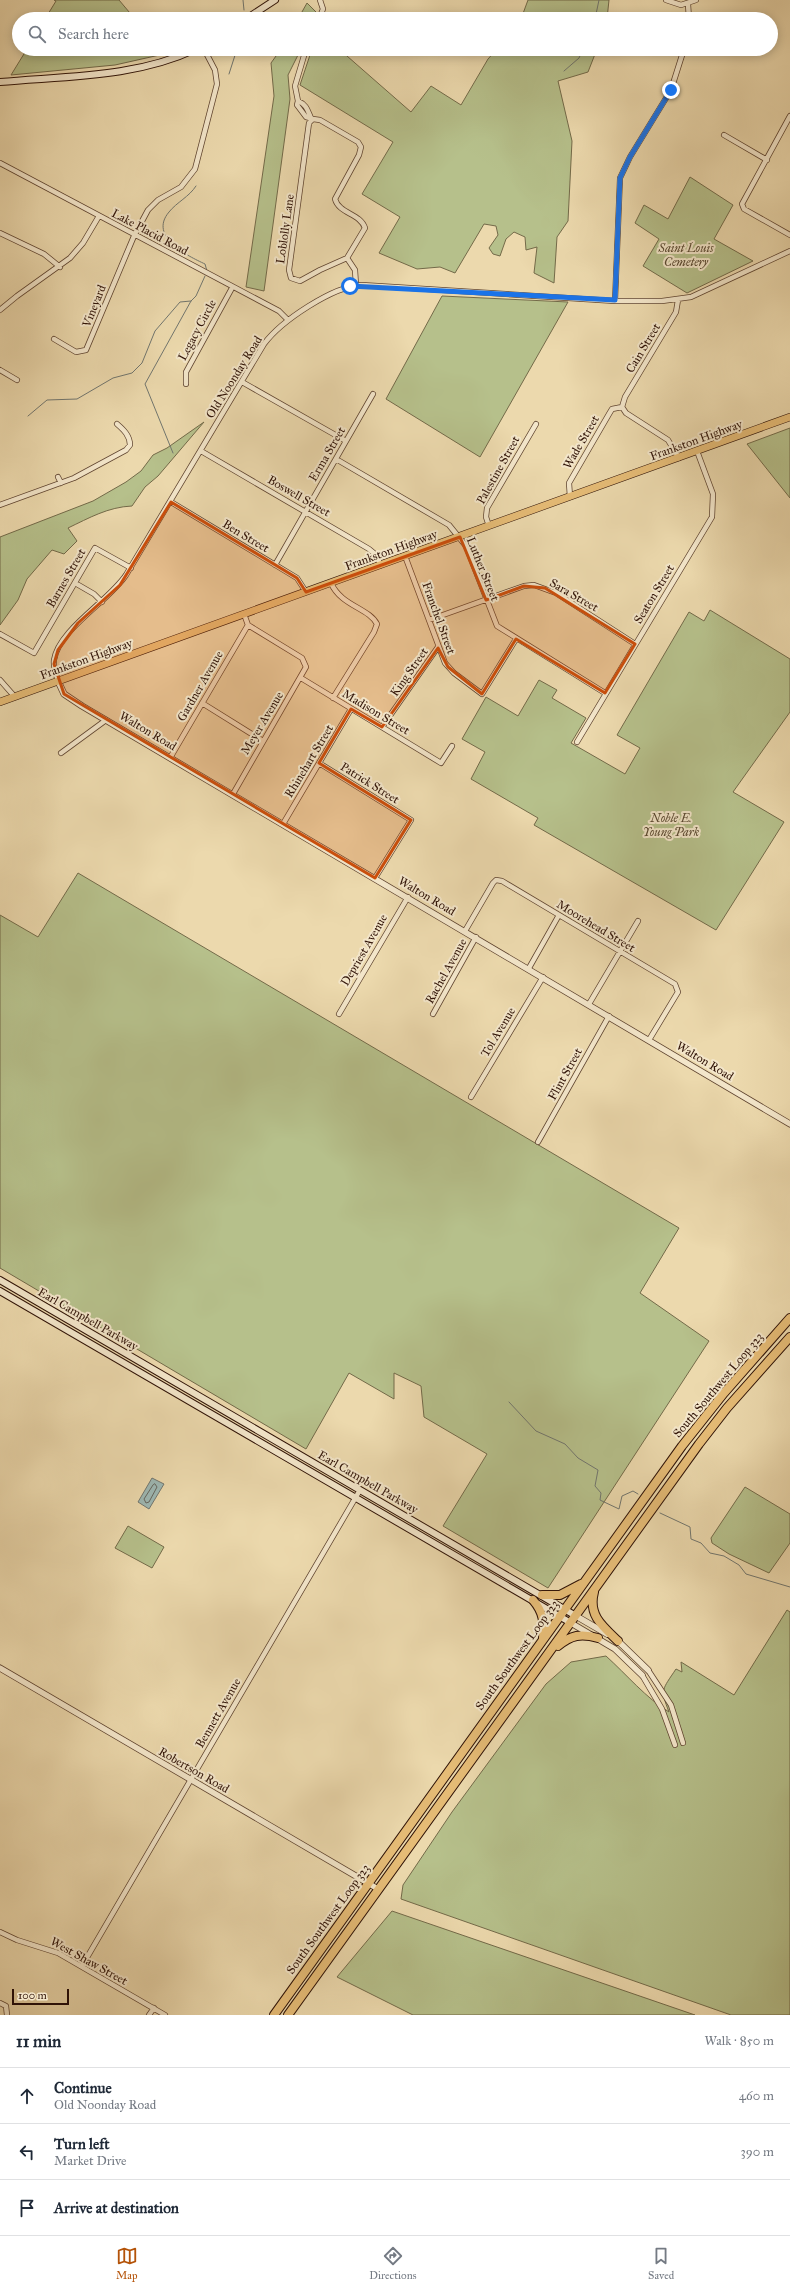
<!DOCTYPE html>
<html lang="en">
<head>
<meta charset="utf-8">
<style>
  body { margin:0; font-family:"IM FELL Great Primer",serif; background:#f6f6f7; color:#1f2937 }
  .scale { position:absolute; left:12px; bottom:10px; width:57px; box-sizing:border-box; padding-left:4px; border:2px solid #301307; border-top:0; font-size:11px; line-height:14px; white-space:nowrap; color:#301307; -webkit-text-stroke:3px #f3e6ca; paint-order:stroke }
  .stop { position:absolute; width:12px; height:12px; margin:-9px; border:3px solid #1a73e8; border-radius:50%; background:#fff }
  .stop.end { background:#1a73e8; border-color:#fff; box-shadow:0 1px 4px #0008 }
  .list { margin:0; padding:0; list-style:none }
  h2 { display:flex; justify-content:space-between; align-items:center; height:52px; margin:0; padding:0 16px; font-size:17px }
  h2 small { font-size:13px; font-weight:400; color:#747a83 }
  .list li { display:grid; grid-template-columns:26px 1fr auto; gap:12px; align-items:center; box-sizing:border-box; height:56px; padding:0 16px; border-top:1px solid #e0e1e3 }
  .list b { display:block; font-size:15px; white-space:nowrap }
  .list p { margin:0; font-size:13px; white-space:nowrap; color:#747a83 }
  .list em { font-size:13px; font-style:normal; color:#747a83 }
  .icon { flex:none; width:22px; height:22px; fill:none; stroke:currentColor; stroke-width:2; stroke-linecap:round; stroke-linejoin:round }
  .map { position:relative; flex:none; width:790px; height:2015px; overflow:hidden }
  .search { position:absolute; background:#fff; box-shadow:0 2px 10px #0003; left:12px; right:12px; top:12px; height:44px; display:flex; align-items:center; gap:10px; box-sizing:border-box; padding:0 14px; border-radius:22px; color:#747a83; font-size:15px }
  .sheet { height:220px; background:#fff }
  nav { display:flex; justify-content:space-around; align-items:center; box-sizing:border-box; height:56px; border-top:1px solid #e0e1e3; background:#fff; font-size:11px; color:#747a83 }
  nav a { display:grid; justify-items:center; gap:2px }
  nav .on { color:#b45309 }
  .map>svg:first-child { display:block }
  .green { fill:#b6c08b; stroke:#736a49 }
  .water { fill:#9db8b4; stroke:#71766f }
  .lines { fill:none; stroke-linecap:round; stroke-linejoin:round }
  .shore { stroke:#66665e; stroke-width:1 }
  .stream { stroke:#71766f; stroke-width:1 }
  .minor-casing { stroke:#5f4430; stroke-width:6 }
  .tertiary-casing { stroke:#5f4430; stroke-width:7 }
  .secondary-casing { stroke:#301307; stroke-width:8 }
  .primary-casing { stroke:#301307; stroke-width:8 }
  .trunk-casing { stroke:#301307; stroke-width:10 }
  .minor { stroke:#f3e6ca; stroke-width:4.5 }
  .tertiary { stroke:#f3e6ca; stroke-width:5.5 }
  .secondary { stroke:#f3e6ca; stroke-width:6 }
  .primary { stroke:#e6bc76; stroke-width:7 }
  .trunk { stroke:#e6bc76; stroke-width:8 }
  .route { stroke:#1a73e8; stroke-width:5 }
  .marked { fill:#cc4e0b; fill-opacity:0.2; stroke:#cc4e0b; stroke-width:3; stroke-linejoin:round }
  .labels { text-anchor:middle; stroke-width:4; stroke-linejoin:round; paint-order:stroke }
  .street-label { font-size:12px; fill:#301307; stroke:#f3e6ca }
  .park-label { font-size:12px; font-style:italic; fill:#58472f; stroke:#f3e6ca }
</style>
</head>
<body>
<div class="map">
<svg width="790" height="2015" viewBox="0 0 790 2015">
  <rect width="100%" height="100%" fill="#ecd9ad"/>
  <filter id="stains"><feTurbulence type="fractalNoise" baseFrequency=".005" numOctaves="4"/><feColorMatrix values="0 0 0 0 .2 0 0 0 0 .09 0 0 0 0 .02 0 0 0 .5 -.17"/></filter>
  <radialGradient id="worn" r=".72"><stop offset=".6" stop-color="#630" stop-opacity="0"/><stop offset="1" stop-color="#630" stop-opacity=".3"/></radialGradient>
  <path class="green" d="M54,0H119L135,19H45L56,1Z
    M528,0H609L607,19H521Z
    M307,3L316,12L313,19H298Z
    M27,49H160L164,54L115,65L11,75Z
    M281,49H301L288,75L290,99L264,291L246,287L274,96L271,63Z
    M312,49H339L411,112L431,86L461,105L488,59L497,49H597L588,72L558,81L572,141L568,221L557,237L554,283L534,273L537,247L526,250L525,237L514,232L506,239L500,256L493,254L489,248L498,235L496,226L484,224L455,273L440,267L417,269L379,253L400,217L362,194L393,142L300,85Z
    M690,177L733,205L714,239L753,261L687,293L643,266L659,239L635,223L644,205L668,219Z
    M442,296L568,302L480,457L386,399Z
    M204,422L158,476L145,487L132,506C108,507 89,518 68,528L77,541L64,554L52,550L27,579L18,600L0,625V537L93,501L126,482L141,471L153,455L167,448Z
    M790,428V498L747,444Z
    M710,610L790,659V712L733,792L784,822L716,930L534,825L538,818L471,779L485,752L462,739L486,697L518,716L539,680L557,690L552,698L586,718L571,743L625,774L640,748L617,735L689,612L704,621Z
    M78,873L679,1228L640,1293L709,1341L548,1588L443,1526L487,1454L424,1417L421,1386L394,1373V1399L349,1373L306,1449L0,1268V915L38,937Z
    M745,1487L790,1514V1543L769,1573L729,1554L712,1543L711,1538Z
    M128,1526L164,1547L152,1568L115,1548Z
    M787,1610L790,1612V2015H731L401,1899L403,1885L452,1812L546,1684L571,1662L606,1656C627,1675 646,1698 669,1712C660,1689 662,1690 676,1669L682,1672L681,1662L734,1695Z
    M392,1911L695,2015H413L337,1977Z"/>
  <path class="water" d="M152,1478L164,1484L149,1509L138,1502Z"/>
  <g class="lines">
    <path class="shore" d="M155,1484L157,1487L149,1502L146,1503L144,1499L153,1485Z"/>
    <path class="stream" d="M243,0L244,10
      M595,19L599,0
      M564,71L579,58L583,49
      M229,74L237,49
      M196,186C189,197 177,202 169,212C148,237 188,256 205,264L207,271
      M28,416L47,400L77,399L113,378L132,373L142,363L155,331L180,302L191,301
      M173,453L145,384L191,301L196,296L205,276
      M509,1402L536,1431L565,1444L578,1458L598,1470L595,1486L601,1493L600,1500L602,1501L619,1509L622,1496L633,1491L638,1494
      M660,1513L690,1527L691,1539L701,1543L710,1553L724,1556L739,1565L746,1574L790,1587"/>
    <defs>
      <path id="minor" d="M666,0L681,5L696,0
        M688,4L689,19
        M319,19L323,9L320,0
        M298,101L295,86L306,49
        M790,116L742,204L744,209L790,235
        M310,118L306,117L297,105L298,101C308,105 308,113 312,120
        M313,119L320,120L358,142L361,147L359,155L335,199C339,214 360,213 365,228L347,258L320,270L300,281L291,278L289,270L309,123Z
        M724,135L767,160
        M0,163L279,311L288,320
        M0,233L44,254L60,267
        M347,258L355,270L356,285
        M615,301L620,178L630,157L671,90L684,49
        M0,310L17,296L70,258L83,243L99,216
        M54,339L76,352L86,350L134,236L148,210L158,200L181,187L195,169L217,84L215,70L204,49
        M0,370L17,380
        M242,382L346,441
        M186,384V372L232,288
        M622,407L625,397L676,312L678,300
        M622,407L626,413L668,440L679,458
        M201,451L369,549L375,554L381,565
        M336,459L449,525L466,546L497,626L605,693
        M58,477L61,483
        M570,497L569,483L609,414L612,409L622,407
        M171,502L297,578L306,592
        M0,505L74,478L126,450L130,445C130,436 124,430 117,424
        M489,526L486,517L487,508L536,424
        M405,556L445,663L454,673L482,694L516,639
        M275,565L373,394
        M75,583L94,594L102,602
        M331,583C341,606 369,608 377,624L374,632L333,698
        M244,614L248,625
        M429,620L524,586L534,585L556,593L635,644
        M0,634L34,653L95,548L131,568
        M301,678L441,763L452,746
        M0,680L15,697
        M58,681C56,674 53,667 54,660C59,629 109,601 126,575L264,344C281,321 333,286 362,285L615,301H662L691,297L790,251
        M202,703L263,741
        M382,727L438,647
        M577,742L712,517L713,494L697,451
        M61,753L106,720
        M170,758L248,625
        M319,763L411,820L375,878
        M233,794L306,667L302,658L248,625
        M283,824L351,709
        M465,931L493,883L496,880L502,881L675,984L678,992L649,1040
        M529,968L559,915
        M589,1004L638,921
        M339,1014L408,897
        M433,1014L476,937
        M471,1097L543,977
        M538,1142L609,1016
        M648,1670L671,1705L683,1743
        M642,1675L662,1709L675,1745
        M0,1932L17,1940L58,1953L165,2015
        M82,1966L360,1490
        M0,2003L6,2006L7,2015
        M149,2015L154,2008"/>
      <path id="tertiary" d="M58,681L64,694L82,706L790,1124
        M576,1616L607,1634
        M571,1623L615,1649L642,1675
        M617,1640L648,1670
        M0,1668L378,1889"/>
      <path id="secondary" d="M246,19L275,0
        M0,82C65,76 135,78 196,49
        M0,1280L576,1616
        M0,1291L571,1623"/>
      <path id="primary" d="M0,702L790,417"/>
      <path id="trunk" d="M594,1592C588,1615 602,1626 618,1641
        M542,1595H560L581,1584
        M533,1600C544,1613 544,1622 543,1638
        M558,1646C571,1635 581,1633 598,1638
        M274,2015L682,1446L724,1393L790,1318
        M288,2015L699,1444L727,1408L790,1337"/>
    </defs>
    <use href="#minor" class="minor-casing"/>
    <use href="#tertiary" class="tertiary-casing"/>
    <use href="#secondary" class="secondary-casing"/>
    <use href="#primary" class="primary-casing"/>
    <use href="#trunk" class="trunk-casing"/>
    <use href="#minor" class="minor"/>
    <use href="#tertiary" class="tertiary"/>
    <use href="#secondary" class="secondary"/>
    <use href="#primary" class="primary"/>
    <use href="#trunk" class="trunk"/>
  </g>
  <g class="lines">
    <path class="route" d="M350,286L615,300L620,178L630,157L671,90"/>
  </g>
  <path class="marked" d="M171,502L297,578L306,592L460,537L486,600L524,586L545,588L635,644L605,693L516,639L482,694L448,667L438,648L382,727L351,709L319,763L411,820L375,878L64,694L54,664L58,650L78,623L120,585Z"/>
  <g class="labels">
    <g class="street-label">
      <text transform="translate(285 229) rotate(-82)" y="4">Loblolly Lane</text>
      <text transform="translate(150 232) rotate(28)" y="4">Lake Placid Road</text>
      <text transform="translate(94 306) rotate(-68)" y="4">Vineyard</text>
      <text transform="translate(197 330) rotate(-62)" y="4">Legacy Circle</text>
      <text transform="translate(643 348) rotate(-59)" y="4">Cain Street</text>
      <text transform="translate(234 377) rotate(-58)" y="4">Old Noonday Road</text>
      <text transform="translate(696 440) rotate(-20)" y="4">Frankston Highway</text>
      <text transform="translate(581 442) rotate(-60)" y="4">Wade Street</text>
      <text transform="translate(327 454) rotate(-60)" y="4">Erma Street</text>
      <text transform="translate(498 470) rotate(-61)" y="4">Palestine Street</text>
      <text transform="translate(299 496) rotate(30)" y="4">Boswell Street</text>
      <text transform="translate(246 536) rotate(31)" y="4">Ben Street</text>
      <text transform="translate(391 550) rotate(-20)" y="4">Frankston Highway</text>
      <text transform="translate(483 569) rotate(68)" y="4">Luther Street</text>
      <text transform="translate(66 578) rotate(-60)" y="4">Barnes Street</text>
      <text transform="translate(654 594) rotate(-59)" y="4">Seaton Street</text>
      <text transform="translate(574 595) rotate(30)" y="4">Sara Street</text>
      <text transform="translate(439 618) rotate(70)" y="4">Franchel Street</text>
      <text transform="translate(86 659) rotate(-20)" y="4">Frankston Highway</text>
      <text transform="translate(409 672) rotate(-55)" y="4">King Street</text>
      <text transform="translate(200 686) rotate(-60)" y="4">Gardner Avenue</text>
      <text transform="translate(376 712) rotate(31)" y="4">Madison Street</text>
      <text transform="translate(262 723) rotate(-59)" y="4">Meyer Avenue</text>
      <text transform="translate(148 731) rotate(31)" y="4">Walton Road</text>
      <text transform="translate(309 761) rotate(-59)" y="4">Rhinehart Street</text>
      <text transform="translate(370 783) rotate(32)" y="4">Patrick Street</text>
      <text transform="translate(427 896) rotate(31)" y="4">Walton Road</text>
      <text transform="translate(596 926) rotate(31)" y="4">Moorehead Street</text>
      <text transform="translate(364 950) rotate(-60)" y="4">Depriest Avenue</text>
      <text transform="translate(446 971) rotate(-61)" y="4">Rachel Avenue</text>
      <text transform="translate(498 1032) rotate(-59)" y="4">Tol Avenue</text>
      <text transform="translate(705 1061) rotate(31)" y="4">Walton Road</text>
      <text transform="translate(565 1074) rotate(-61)" y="4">Flint Street</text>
      <text transform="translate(88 1319) rotate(30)" y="4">Earl Campbell Parkway</text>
      <text transform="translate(718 1385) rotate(-50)" y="4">South Southwest Loop 323</text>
      <text transform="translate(368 1482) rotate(30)" y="4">Earl Campbell Parkway</text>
      <text transform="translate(517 1655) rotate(-54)" y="4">South Southwest Loop 323</text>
      <text transform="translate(218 1713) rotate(-60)" y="4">Bennett Avenue</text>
      <text transform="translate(194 1770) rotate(30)" y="4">Robertson Road</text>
      <text transform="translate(328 1919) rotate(-54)" y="4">South Southwest Loop 323</text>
      <text transform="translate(89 1961) rotate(29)" y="4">West Shaw Street</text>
    </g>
    <g class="park-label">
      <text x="686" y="252">Saint Louis<tspan x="686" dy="14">Cemetery</tspan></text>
      <text x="671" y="822">Noble E.<tspan x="671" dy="14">Young Park</tspan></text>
    </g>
  </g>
  <rect width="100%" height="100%" filter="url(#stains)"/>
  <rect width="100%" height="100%" fill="url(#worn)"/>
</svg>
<div class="scale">100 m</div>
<div class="stop" style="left:350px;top:286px"></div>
<div class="stop end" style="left:671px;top:90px"></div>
<div class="search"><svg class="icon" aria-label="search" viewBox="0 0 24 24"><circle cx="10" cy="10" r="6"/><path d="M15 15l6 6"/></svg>Search here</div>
</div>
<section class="sheet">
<h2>11 min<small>Walk · 850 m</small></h2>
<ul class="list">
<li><svg class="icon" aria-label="ahead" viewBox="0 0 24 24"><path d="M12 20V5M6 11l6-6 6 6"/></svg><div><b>Continue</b><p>Old Noonday Road</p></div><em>460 m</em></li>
<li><svg class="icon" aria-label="left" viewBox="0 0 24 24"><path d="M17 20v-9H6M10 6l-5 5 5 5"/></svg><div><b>Turn left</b><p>Market Drive</p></div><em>390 m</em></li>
<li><svg class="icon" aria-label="arrive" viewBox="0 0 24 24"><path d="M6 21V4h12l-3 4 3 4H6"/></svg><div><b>Arrive at destination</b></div></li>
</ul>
</section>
<nav>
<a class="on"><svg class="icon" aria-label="map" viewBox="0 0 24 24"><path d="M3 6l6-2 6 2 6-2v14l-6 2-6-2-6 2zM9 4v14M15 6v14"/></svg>Map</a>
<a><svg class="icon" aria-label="directions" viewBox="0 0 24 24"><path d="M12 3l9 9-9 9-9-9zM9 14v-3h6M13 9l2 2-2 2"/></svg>Directions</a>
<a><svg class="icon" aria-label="saved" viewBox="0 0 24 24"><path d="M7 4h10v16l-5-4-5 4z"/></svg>Saved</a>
</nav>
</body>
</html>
